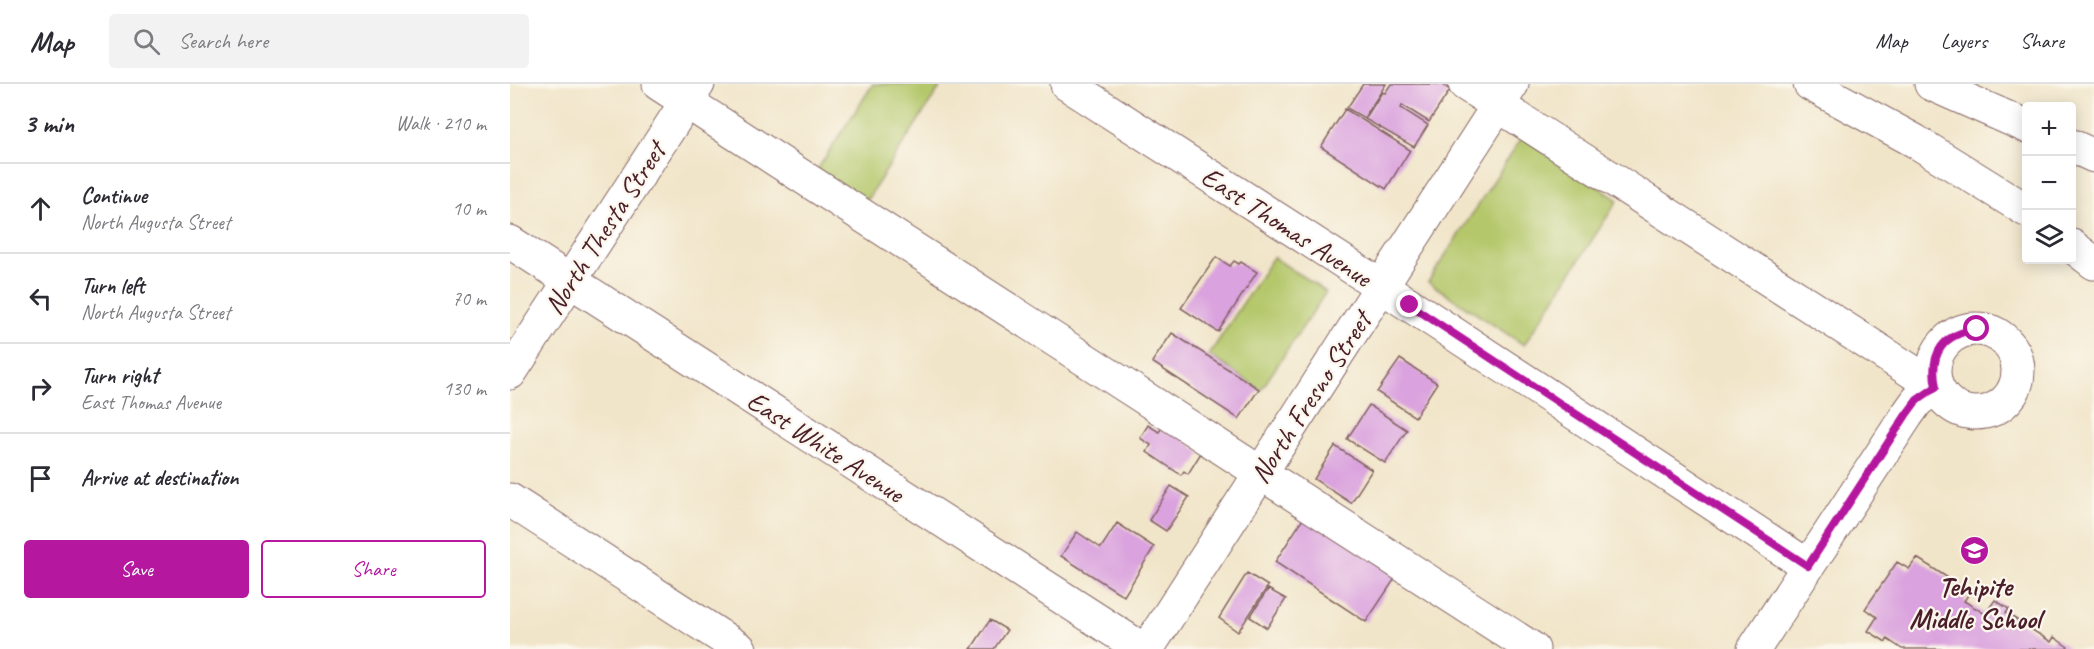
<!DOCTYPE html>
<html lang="en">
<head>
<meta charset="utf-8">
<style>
  body { margin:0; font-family:Caveat,sans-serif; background:#f2f2f3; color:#2b2b33 }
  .controls { position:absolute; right:18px; top:18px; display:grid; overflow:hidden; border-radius:6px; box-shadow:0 3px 15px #0003 }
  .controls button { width:54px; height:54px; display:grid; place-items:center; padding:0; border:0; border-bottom:2px solid #e1e1e2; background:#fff; color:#2b2b33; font:30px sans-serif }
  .stop { position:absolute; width:18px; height:18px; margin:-14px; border:4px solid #b5179e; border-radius:50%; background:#fff }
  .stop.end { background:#b5179e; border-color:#fff; box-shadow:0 2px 6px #0008 }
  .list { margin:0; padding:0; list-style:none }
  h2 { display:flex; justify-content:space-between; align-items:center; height:78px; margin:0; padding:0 24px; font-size:26px }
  h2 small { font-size:20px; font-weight:400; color:#7c7c81 }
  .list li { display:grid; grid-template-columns:39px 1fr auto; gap:18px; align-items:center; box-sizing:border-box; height:90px; padding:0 24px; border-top:2px solid #e1e1e2 }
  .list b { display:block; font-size:22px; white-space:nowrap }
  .list p { margin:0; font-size:20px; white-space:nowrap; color:#7c7c81 }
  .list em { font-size:20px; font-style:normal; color:#7c7c81 }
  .actions { display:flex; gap:12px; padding:18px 24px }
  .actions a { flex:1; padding:14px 0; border:2px solid #b5179e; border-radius:6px; text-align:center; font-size:21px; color:#b5179e }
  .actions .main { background:#b5179e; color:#fff }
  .icon { flex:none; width:33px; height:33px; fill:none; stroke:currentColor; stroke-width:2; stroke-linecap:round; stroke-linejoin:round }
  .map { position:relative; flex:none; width:1584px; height:565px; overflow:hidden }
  header { display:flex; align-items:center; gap:36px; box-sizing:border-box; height:84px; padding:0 30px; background:#fff; border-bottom:2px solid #e1e1e2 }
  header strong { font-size:28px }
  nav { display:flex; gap:33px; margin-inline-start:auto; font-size:21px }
  .search { width:420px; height:54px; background:#f2f2f3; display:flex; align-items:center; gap:15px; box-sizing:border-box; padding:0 21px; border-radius:6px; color:#7c7c81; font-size:22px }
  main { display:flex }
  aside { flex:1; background:#fff }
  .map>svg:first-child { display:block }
  .green { fill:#b4c76b; stroke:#7f734b; stroke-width:1.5 }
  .building { fill:#daa2de }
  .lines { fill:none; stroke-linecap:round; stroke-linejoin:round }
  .minor-casing { stroke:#846462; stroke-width:35 }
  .major-casing { stroke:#846462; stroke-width:35 }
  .highway-casing { stroke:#846462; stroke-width:35 }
  .minor { stroke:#fff; stroke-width:33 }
  .major { stroke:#fff; stroke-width:33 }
  .highway { stroke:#fff; stroke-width:33 }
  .route { stroke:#b5179e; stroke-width:8 }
  .labels { text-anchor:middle; stroke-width:4.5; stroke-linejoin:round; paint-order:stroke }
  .street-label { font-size:28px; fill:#4a1f2b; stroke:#fbf7ec }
  .poi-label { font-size:28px; font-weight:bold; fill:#4a1f2b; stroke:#fbf7ec }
</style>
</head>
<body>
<header>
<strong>Map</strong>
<div class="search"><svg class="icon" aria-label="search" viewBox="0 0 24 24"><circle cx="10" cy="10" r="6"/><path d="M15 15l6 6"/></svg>Search here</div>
<nav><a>Map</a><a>Layers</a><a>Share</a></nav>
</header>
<main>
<aside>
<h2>3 min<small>Walk · 210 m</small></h2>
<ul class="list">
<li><svg class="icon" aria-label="ahead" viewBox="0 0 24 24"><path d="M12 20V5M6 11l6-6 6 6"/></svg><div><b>Continue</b><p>North Augusta Street</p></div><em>10 m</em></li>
<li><svg class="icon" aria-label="left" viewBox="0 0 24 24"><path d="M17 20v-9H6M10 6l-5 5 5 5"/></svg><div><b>Turn left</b><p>North Augusta Street</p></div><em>70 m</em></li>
<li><svg class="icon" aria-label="right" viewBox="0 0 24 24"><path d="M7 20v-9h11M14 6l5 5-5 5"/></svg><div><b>Turn right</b><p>East Thomas Avenue</p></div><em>130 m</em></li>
<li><svg class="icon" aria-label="arrive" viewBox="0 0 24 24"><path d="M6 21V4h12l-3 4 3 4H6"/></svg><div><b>Arrive at destination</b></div></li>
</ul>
<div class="actions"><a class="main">Save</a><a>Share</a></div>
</aside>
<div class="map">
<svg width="1584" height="565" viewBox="0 0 1584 565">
  <rect width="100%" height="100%" fill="#fbf7ec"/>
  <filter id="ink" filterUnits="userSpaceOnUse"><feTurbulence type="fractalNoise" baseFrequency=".0167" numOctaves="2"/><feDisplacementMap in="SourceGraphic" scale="12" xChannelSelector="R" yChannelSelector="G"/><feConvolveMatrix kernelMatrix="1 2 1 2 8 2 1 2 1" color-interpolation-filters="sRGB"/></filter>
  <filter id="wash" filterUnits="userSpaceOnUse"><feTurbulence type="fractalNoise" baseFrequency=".008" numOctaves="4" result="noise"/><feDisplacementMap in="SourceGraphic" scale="24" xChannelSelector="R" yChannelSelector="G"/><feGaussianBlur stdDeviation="1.35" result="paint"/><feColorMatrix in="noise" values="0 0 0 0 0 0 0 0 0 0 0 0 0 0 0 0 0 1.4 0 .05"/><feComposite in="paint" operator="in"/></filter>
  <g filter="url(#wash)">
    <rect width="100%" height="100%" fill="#f1e5c9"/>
    <path class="green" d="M363,0H432L357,116L307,86Z
      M1012,53L1108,116L1014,261L918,198Z
      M763,173L816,208L751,306L699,271Z"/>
    <g id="blocks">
      <path class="building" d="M853,0H876L854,34L837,24Z
        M881,0H931L940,6L919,38L892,21L891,24L918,41L904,63L855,35L872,8L875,9Z
        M835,25L900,66L876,105L811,63Z
        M706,173L720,182L724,177L729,180L731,178L747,188L708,248L671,224Z
        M662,249L749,305L729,335L642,278Z
        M890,275L927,299L905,333L867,308Z
        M859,321L897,346L875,379L837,355Z
        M655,339L691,369L678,390L674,387L671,391L637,368L641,361L630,354L638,341L649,348Z
        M825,362L862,386L841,419L804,395Z
        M661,402L679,413L656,447L639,436Z
        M798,427L890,487L856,538L765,478Z
        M607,439L644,463L614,512L551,472L567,448L591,464Z
        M1407,474L1460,508L1454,517L1475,530L1485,516L1499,525L1496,529L1541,558L1544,553L1558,563L1556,565H1392L1377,555L1376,558L1358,547L1367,533L1355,525L1387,478L1399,485Z
        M737,489L758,502L728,548L709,534Z
        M758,505L776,515L757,544L740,533Z
        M480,536L497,546L484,565H461Z"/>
    </g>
  </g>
  <g filter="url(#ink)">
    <use href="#blocks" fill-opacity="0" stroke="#846462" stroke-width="1.5"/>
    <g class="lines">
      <defs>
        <path id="minor" d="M149,0L1023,565
          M557,0L871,202L1298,482
          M955,0L1426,303L1407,317L1397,331L1244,565
          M0,158L632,565
          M1424 287a42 42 0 1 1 84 0a42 42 0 1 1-84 0Z
          M0,289L188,0
          M0,416L230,565"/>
        <path id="major" d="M637,565L1002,0"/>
        <path id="highway" d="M1300,0L1405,57L1516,126
          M1421,0L1516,42
          M1562,62L1584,72
          M1562,162L1584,179"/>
      </defs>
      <use href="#minor" class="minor-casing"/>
      <use href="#major" class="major-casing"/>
      <use href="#highway" class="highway-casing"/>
      <use href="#minor" class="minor"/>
      <use href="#major" class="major"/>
      <use href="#highway" class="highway"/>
    </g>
  </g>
  <g class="lines" filter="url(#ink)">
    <path class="route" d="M900,221L1298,482L1396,331L1407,316L1426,303C1419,269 1433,250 1467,245"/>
  </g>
  <defs>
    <symbol id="school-disc" viewBox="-11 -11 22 22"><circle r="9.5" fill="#b5179e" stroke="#fbf7ec"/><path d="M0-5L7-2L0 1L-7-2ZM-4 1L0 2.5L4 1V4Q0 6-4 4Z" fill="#fff"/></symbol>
  </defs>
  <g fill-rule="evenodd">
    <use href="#school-disc" x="1448" y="450" width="33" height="33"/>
  </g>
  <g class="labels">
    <g class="street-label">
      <text transform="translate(777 142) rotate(33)" y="10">East Thomas Avenue</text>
      <text transform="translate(94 144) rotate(-57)" y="10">North Thesta Street</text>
      <text transform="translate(800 313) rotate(-57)" y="10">North Fresno Street</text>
      <text transform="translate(316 362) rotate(33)" y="10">East White Avenue</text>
    </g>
    <g class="poi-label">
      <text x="1465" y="512">Tehipite<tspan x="1465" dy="32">Middle School</tspan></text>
    </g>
  </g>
</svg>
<div class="controls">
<button>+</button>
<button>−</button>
<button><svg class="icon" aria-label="layers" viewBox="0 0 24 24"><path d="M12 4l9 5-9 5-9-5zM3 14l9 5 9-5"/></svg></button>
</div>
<div class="stop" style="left:1467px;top:245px"></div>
<div class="stop end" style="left:900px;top:221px"></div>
</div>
</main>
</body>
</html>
